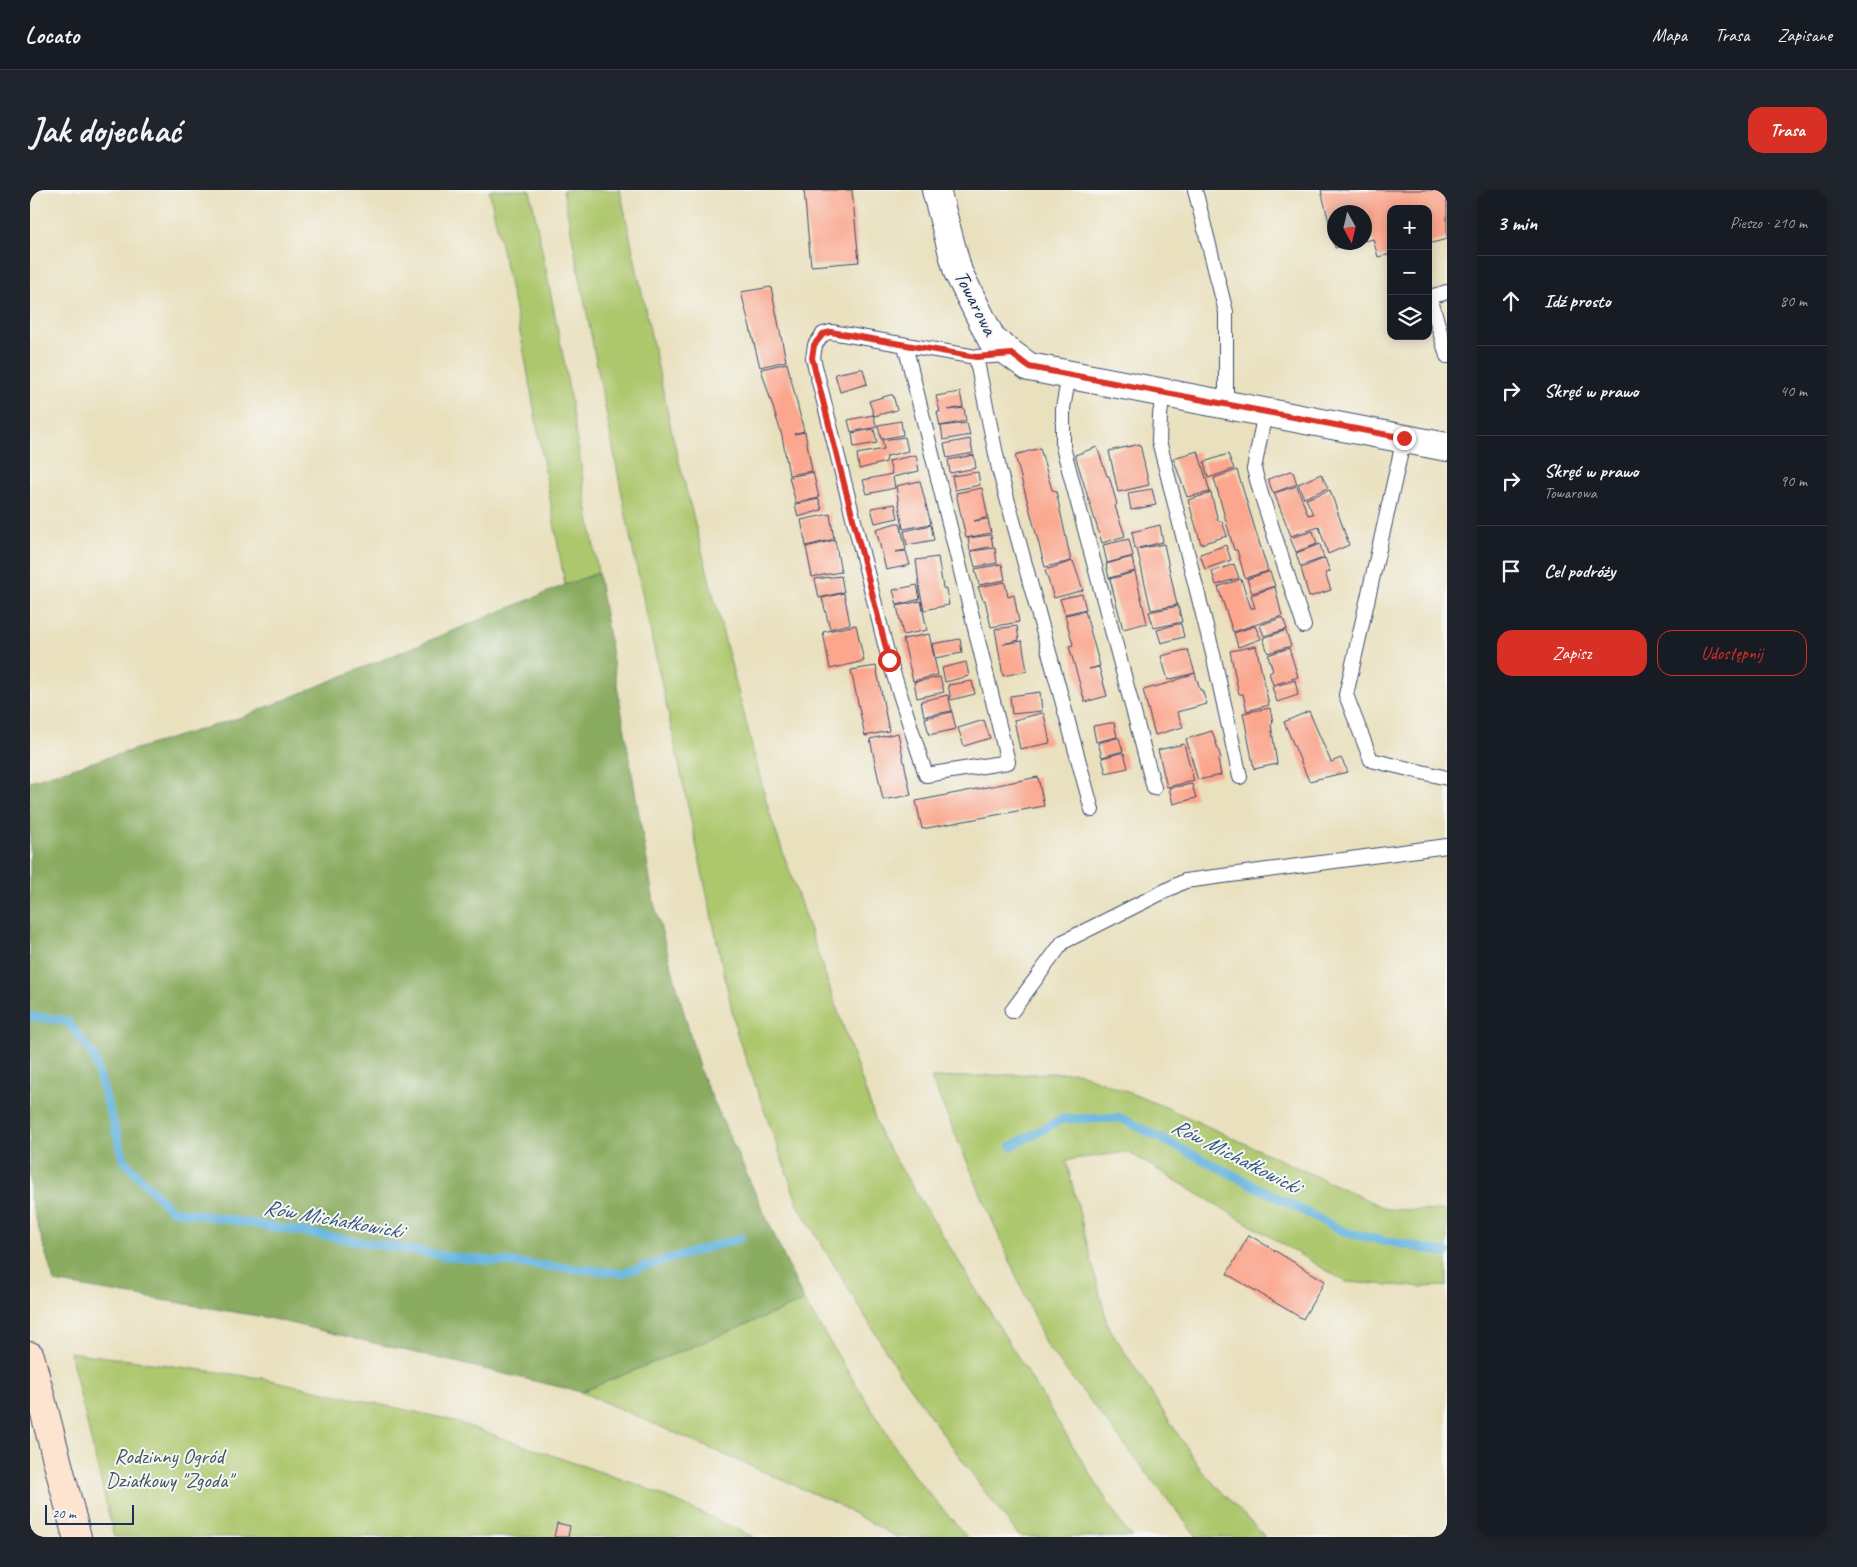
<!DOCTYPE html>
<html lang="pl">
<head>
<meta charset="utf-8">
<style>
  body { margin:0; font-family:Caveat,sans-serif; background:#20242c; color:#f1f3f6 }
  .controls { position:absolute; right:15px; top:15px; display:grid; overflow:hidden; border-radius:10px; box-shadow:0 2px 12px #0003 }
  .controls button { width:45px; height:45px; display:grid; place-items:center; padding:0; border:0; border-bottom:1px solid #363941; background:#171b24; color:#f1f3f6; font:25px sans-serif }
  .compass { position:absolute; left:1297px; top:15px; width:45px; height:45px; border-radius:50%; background:#171b24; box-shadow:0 2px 12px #0003; rotate:172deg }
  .scale { position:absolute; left:15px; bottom:12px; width:89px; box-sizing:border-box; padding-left:5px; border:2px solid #1b2f5e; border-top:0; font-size:14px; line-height:18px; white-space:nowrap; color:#1b2f5e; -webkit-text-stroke:4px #f6f6f2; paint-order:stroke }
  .stop { position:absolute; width:15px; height:15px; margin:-11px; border:4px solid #d93025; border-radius:50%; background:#fff }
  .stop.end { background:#d93025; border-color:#fff; box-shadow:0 1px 5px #0008 }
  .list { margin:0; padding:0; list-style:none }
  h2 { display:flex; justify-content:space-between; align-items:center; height:65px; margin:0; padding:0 20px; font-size:21px }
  h2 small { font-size:16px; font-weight:400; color:#9ea1a6 }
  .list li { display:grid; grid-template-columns:32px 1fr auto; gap:15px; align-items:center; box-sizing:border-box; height:90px; padding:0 20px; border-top:1px solid #363941 }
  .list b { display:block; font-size:19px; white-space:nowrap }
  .list p { margin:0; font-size:16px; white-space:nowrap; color:#9ea1a6 }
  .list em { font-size:16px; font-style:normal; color:#9ea1a6 }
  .actions { display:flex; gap:10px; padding:15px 20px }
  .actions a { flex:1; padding:11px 0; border:1px solid #d93025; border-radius:15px; text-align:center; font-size:18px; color:#d93025 }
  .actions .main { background:#d93025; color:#fff }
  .icon { flex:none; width:28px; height:28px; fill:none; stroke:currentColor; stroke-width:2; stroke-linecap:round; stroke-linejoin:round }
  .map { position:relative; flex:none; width:1417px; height:1347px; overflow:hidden; border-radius:15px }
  header { display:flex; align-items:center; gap:30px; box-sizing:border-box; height:70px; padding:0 25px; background:#171b24; border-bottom:1px solid #363941 }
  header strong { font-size:24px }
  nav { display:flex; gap:28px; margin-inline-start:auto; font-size:18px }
  .intro { display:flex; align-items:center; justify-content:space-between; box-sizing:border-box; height:120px; padding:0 30px }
  h1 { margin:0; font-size:35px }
  .button { padding:12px 22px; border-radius:15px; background:#d93025; color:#fff; font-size:18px; font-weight:700 }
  main { display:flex; gap:30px; padding:0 30px }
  aside { flex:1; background:#171b24; border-radius:15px; box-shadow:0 2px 12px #0003 }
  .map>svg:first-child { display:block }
  .green { fill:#adc76d; stroke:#647b66 }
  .forest { fill:#8aac60; stroke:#526e5f }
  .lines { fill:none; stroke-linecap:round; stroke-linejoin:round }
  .stream { stroke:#64b3de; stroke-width:9 }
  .building { fill:#fba68d }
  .lane-casing { stroke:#3a4a6c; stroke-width:16 }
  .street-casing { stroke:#3a4a6c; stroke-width:30 }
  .secondary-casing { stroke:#3a4a6c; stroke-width:30 }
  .lane { stroke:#fff; stroke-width:14 }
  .street { stroke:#fff; stroke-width:28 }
  .secondary { stroke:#fde4d1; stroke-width:28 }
  .route { stroke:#d93025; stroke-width:6 }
  .labels { text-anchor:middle; stroke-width:4; stroke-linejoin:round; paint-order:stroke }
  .street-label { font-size:21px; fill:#1b2f5e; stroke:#f6f6f2 }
  .park-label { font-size:21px; fill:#405562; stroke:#f6f6f2 }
  .water-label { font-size:22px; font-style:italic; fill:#315784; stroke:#f6f6f2 }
</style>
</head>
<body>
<header>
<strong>Locato</strong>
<nav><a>Mapa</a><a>Trasa</a><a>Zapisane</a></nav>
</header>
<div class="intro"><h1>Jak dojechać</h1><a class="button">Trasa</a></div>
<main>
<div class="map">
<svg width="1417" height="1347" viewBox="0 0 1417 1347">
  <rect width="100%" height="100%" fill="#f6f6f2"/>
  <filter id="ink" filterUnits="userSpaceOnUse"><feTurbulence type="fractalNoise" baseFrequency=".02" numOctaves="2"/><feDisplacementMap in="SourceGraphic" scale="10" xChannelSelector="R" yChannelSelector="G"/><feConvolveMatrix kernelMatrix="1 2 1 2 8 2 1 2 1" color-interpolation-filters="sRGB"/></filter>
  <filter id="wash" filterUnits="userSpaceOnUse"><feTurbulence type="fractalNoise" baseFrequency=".0096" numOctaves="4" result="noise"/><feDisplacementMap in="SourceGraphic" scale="20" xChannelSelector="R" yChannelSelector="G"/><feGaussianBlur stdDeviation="1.12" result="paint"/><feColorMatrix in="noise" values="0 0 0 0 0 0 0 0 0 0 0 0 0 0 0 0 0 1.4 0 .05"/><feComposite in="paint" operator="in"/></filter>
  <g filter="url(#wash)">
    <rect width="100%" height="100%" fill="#e9e0bd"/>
    <path class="green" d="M459,0H500L535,176L568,383L535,395L493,156Z
      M533,0H590L643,248L739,622L851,946L1095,1340L1102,1347H990L955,1302L870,1184L769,1017L707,844L602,356Z
      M1047,882L1140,919L1357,1019L1417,1021V1096L1393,1097L1316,1092L1098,962L1036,970L1078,1136L1171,1280L1235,1347H1167L1016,1155L901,888Z
      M774,1111L882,1284L937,1347H866L805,1313L551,1202Z
      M40,1162L231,1188L417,1229L614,1297L724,1347H84Z"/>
    <path class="forest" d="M568,383L624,713L670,881L774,1111L551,1202L234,1127L24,1092L0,1008V591L215,526L535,395Z"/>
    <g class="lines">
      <path class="stream" d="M0,826L37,831L63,865L95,972L141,1020L422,1067L592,1083L711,1048
        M982,956L1032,929L1091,928L1317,1043L1417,1063"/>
    </g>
    <g id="blocks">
      <path class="building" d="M774,0H822L829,72L781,76Z
        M1291,0H1417V49L1398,54V19H1361V64L1348,67L1343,49L1334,51V22H1304V52Z
        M1304,52H1324V53L1305,58Z
        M741,97L756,171L730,177L711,102Z
        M757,173L774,241L764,244L775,242L782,281L759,285L752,246L731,179Z
        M829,179H833L837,194L810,202L805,184Z
        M930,202L933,217L918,220L934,218L936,231L910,236L907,222H910L906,206Z
        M860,205H863L867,220L844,226L839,211Z
        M843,225L847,237L821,242L818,230Z
        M871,231L873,245L851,249L848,235Z
        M937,233L940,245L913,250L911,236Z
        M844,239L847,253L824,257L822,243Z
        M875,247L878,261L857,266L856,272L829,279L827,264L854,259L852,250Z
        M940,249L943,263L917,268L914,254Z
        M1110,254L1119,295L1088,302L1079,261Z
        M1067,257L1077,286H1079L1087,314L1085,316L1095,346L1072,353L1045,265Z
        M1010,258L1022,300L1026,301L1041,371L1015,377L985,265Z
        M1168,261L1180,302L1157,307L1143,268Z
        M1198,264L1204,279L1178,288L1174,272Z
        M886,265L889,281L863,287L865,298L837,304L833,290L862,284L859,271Z
        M944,265L946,278L920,283L918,270Z
        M1207,280L1238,381L1215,388L1207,360H1204L1184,288Z
        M1261,281L1263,282L1267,294L1243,303L1238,289Z
        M783,282L789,308L766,313L759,287Z
        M948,282L950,295L925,300L922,286Z
        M1291,284L1298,298L1274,308L1268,294Z
        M890,291L901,334L873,339L866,296Z
        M1267,296L1278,325L1283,324L1276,309L1300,300L1319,355L1298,364L1289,337L1261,346L1244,303Z
        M952,298L958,327L944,331L958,329L961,343L936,348L926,303Z
        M1122,299L1126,315L1101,320L1098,303Z
        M1181,303L1188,331H1192L1197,346L1171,354L1158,310Z
        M789,309L792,320L768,327L765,314Z
        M865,314L868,328L845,333L841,318Z
        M800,324L804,349L776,356L771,330Z
        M866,333H870L876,360L865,362L876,361L880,375L856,380L846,339Z
        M901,335L904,350L877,355L874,341Z
        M1130,335L1133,352L1105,359L1102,342Z
        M1283,341L1287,354L1266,362L1260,348Z
        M961,345L963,356L940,361L938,348Z
        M1099,349L1103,366L1077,373L1073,355Z
        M805,350L811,382L782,387L776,357Z
        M1134,354L1147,415L1121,420L1107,359Z
        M1290,354L1294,368L1270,376L1266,363Z
        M1196,355L1201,370L1175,379L1170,364Z
        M965,358L967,373L945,377L941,361Z
        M908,367L913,398L916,399L919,415L894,420L890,402L886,370Z
        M1098,368H1102L1105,381L1079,388L1076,374Z
        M1295,368L1300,382L1295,383L1301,400L1279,407L1271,378Z
        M1043,371L1053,400L1024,408L1015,380Z
        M972,374L975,390L949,395L945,379Z
        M1204,374L1209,388L1186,395L1182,382Z
        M1105,382L1117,433L1093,439L1080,389Z
        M1238,382H1240L1245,396L1222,403L1217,389Z
        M811,386L814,402L789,408L785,389Z
        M1211,389L1221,418H1225L1221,405L1245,397L1252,426L1203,442L1188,397Z
        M975,392L978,407L984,405L989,432L961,437L955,410H953L948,397Z
        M887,395L890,409L867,415L863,400Z
        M814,403L820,434L800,439L792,408Z
        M1052,404L1056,419L1035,424L1030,409Z
        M891,411L897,440L873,445L867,416Z
        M1148,416L1152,432L1124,438L1119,422Z
        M1055,421L1070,476L1059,479L1069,477L1077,506L1055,512L1039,456L1043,455L1035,425Z
        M1251,428H1253L1257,439L1234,446L1230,435Z
        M1147,434H1151L1154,447L1131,453L1127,440Z
        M826,435L834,471L800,479L793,442Z
        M987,436L989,450L973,454L992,451L997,481L973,486L965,439Z
        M1225,436L1231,449L1208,457L1204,443Z
        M1254,441H1256L1261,456L1238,463L1233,448Z
        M899,444L908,485L883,491L873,449Z
        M930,449L932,463L905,468L902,454Z
        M1226,456L1239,515L1217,521L1213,504H1209L1200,461Z
        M1259,458L1268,487L1243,495L1239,483L1243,481L1238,465Z
        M1155,460H1158L1165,483L1138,490L1131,466Z
        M936,472L939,486L915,492L912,478Z
        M846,476L859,541L835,546L821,480Z
        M1165,483L1170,500H1172L1177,514L1147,522L1153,537L1125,545L1113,500L1139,493Z
        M910,487L914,502L887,508L884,492Z
        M1265,490L1268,505L1247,512L1242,497Z
        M942,491L945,504L921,510L918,495Z
        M1010,502L1012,521L982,524L980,506Z
        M918,505L922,521L894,526L891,511Z
        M1240,518L1243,532L1241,534L1247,574L1224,579L1213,523Z
        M1279,521L1301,572L1311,568L1318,582L1279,591L1254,532Z
        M922,522L926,539L899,545L895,528Z
        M1012,523L1014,524L1020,553L990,559L984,530Z
        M954,530L960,548L934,556L928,538Z
        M1080,533H1084L1087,547L1066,552L1063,536Z
        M1182,541L1191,568L1188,570L1191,585L1168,590L1156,549Z
        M868,543L881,605L853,610L840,549Z
        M1086,548H1089L1093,561L1072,567L1068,553Z
        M1154,554L1164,591L1137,597L1128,560Z
        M1090,563H1094L1098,578L1076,583L1072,568Z
        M1008,587L1014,616L892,639L886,611Z
        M1162,594L1166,608L1143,614L1139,598Z
        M1219,1045L1295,1091L1273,1129L1197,1084Z
        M527,1333L540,1336L538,1347H524Z"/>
    </g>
  </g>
  <g filter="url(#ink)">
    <use href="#blocks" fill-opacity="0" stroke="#3a4a6c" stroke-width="1"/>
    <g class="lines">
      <defs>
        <path id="lane" d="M1165,0L1196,122V215
          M1417,102L1400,107L1417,166
          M875,155L978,572L896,585L859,470L783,168L785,155L793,144L801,142L946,167L979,165
          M946,167L969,279L1062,620
          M1039,185L1033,218V257L1124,598
          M1133,203L1130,225L1129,251L1183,464L1210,587
          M1235,222L1224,279L1231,304L1274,436
          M1374,248L1316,505L1341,570L1417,588
          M982,821L1033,752L1155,691L1417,656"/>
        <path id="street" d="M906,0L928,82L962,150L999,177L1417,257"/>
        <path id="secondary" d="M0,1166L47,1347"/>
      </defs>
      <use href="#lane" class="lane-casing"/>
      <use href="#street" class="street-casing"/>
      <use href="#secondary" class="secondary-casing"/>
      <use href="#lane" class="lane"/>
      <use href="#street" class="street"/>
      <use href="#secondary" class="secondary"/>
    </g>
  </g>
  <g class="lines" filter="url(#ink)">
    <path class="route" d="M859,470L782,168L784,155L793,144L801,142L946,167L982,164L999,177L1374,248"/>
  </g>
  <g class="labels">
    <g class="street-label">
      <text transform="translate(946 113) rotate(63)" y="7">Towarowa</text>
    </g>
    <g class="park-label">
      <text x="139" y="1273">Rodzinny Ogród<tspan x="139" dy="24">Działkowy "Zgoda"</tspan></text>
    </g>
    <g class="water-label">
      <text transform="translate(1206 965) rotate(27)" y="8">Rów Michałkowicki</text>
      <text transform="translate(303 1028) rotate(10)" y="8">Rów Michałkowicki</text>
    </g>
  </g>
</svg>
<div class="controls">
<button>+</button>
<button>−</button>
<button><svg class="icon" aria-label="layers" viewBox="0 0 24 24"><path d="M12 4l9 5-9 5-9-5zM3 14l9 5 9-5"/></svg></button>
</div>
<svg class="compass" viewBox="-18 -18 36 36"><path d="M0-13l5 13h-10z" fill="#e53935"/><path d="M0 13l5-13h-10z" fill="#9ea1a6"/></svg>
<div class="scale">20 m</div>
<div class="stop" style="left:859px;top:470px"></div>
<div class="stop end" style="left:1374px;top:248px"></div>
</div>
<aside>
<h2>3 min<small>Pieszo · 210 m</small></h2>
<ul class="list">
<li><svg class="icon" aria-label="ahead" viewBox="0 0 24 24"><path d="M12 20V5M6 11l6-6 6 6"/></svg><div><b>Idź prosto</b></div><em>80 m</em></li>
<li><svg class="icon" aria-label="right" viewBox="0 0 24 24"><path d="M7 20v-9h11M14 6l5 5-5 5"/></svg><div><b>Skręć w prawo</b></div><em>40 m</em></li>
<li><svg class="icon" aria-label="right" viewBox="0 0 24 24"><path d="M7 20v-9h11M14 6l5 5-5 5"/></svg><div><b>Skręć w prawo</b><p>Towarowa</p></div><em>90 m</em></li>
<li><svg class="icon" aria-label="arrive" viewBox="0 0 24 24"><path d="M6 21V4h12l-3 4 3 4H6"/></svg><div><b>Cel podróży</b></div></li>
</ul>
<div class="actions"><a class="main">Zapisz</a><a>Udostępnij</a></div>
</aside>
</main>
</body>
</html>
